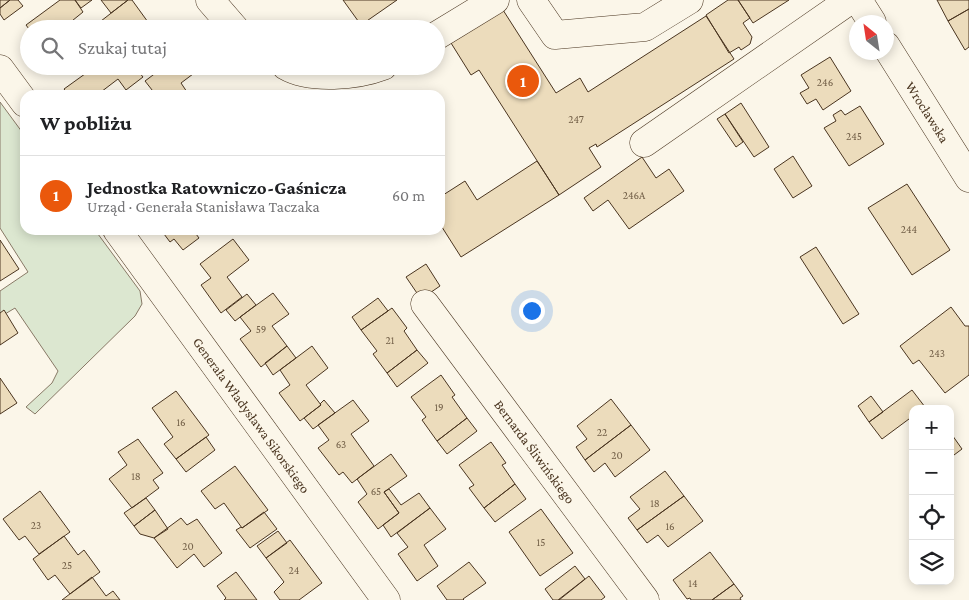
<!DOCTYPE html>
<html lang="pl">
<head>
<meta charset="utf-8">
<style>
  body { margin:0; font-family:"Crimson Pro",serif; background:#f2f2f2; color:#202124 }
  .controls { position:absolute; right:15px; bottom:15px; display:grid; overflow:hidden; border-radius:10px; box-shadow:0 2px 12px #0003 }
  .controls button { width:45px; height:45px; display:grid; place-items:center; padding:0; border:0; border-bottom:1px solid #e0e0e0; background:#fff; color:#202124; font:25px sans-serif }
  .compass { position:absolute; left:849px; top:15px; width:45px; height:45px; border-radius:50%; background:#fff; box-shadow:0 2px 12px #0003; rotate:330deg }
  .you { position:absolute; left:531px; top:310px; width:18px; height:18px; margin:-12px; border:4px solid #fff; border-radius:50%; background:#1a73e8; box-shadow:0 0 0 8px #1a73e833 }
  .badge { display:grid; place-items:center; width:32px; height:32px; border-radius:50%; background:#ea580c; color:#fff; font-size:16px; font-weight:700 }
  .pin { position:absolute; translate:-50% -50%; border:2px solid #fff; box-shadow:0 1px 5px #0006 }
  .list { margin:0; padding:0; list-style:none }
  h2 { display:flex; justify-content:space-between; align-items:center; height:65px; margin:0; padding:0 20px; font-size:21px }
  h2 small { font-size:16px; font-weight:400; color:#757577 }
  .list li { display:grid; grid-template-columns:32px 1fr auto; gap:15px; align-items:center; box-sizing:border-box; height:80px; padding:0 20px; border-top:1px solid #e0e0e0 }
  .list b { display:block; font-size:19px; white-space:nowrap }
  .list p { margin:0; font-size:16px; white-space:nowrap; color:#757577 }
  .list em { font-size:16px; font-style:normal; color:#757577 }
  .icon { flex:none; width:28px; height:28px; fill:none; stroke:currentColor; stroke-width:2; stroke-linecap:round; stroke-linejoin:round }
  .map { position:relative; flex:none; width:969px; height:600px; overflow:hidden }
  .search { position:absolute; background:#fff; box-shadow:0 2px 12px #0003; left:20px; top:20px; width:425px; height:55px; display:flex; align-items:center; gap:12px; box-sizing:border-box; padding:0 18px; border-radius:28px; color:#757577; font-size:19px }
  .panel { position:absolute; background:#fff; box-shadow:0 2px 12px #0003; left:20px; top:90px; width:425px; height:145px; border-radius:15px }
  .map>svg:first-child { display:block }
  .green { fill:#dce7d0; stroke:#887966 }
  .building { fill:#ecdcbc; stroke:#4a3520 }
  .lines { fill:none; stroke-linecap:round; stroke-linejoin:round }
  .minor-casing { stroke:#4a3520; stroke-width:29 }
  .minor { stroke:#fbf6e9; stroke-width:28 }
  .labels { text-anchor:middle; stroke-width:4; stroke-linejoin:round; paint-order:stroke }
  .number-label { font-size:11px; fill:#725f47 }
  .street-label { font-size:14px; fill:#4a3520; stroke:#fbf6e9 }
</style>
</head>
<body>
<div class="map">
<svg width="969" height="600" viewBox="0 0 969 600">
  <rect width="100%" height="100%" fill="#fbf6e9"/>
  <path class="green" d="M0,102L25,136V230H95L140,291L142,304L135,316L35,414L26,407L52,383L58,371L15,308L0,317V291L28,272L0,228Z"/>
  <path class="building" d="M0,0H10L0,8Z
    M10,0H18L23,6L4,20L0,14V8Z
    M60,0H75L83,12L62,29H29L26,25Z
    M75,0H92L81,8Z
    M101,0H128L111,13Z
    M128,0H132L153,29H107L101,21Z
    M343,0H397L361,25Z
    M728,0H738L750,18L743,23L752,37L750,44L741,50L739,47L729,53L706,15Z
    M738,0H789L753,23Z
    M937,0H969V9L948,21Z
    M969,9V47L965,50L948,21Z
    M503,10L556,93L580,78L588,92L706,16L734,59L597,147L596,144L589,148L601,167L559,195L479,70L471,75L451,43Z
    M830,57L851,91L823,110L816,99L807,104L800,93L809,88L801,75Z
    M40,66H54L45,73Z
    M96,66H124L125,68L128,66H134L143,77L126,90L118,79L97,95H69L64,89Z
    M152,66H165L157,73Z
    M165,66H187L193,74L181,83L189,95H156L145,81Z
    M741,103L769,147L754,157L725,114Z
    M860,106L884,144L849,166L824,128L836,121L833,115L841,110L845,115Z
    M725,114L743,142L736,147L717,119Z
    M793,156L812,186L793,198L774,169Z
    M642,157L656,178L669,169L684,191L629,229L608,200L593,211L584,198Z
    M537,161L559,195L461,257L440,224V197L465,181L477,200Z
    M907,184L950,250L912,275L868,208Z
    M161,230H193L199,238L183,250L174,239L170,242Z
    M233,239L249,260L227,277L242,297L221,313L201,285L211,278L200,264Z
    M0,240L19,269L0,281Z
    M816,247L859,314L843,324L800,257Z
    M426,264L440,286L421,299L406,277Z
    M273,293L289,314L272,326L287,346L261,367L240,339L251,331L240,317Z
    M247,294L256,305L235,321L226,310Z
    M378,298L388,311L361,330L352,317Z
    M951,307L965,326H969V375L945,393L919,360L913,364L900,346Z
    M392,308L407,328L404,331L417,350L387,373L373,354L377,351L361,330Z
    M4,310L18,333L0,345V313Z
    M287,346L296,358L273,375L265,363Z
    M312,346L328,368L306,385L321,405L300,421L279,393L290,385L280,370Z
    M417,350L428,363L397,387L387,373Z
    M441,375L455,395L452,397L467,418L437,441L422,420L426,417L411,397Z
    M0,378L17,403L0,414Z
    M912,390L925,407L913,409V416L882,439L869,422Z
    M176,391L209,435L176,459L164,444L173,437L152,408Z
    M871,396L883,412L869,422L858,406Z
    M611,399L631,425L585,460L576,447L587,439L577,426Z
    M324,400L335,413L313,429L304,418L321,405L320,404Z
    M353,400L369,421L351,434L374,466L352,483L343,472L339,475L318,448L329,440L318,425Z
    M467,418L477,431L447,454L437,441Z
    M631,425L650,450L615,477L605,463L594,472L585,460Z
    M950,432L962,449L950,458Z
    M206,437L215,450L186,472L176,459Z
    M138,439L163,473L153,480L159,488L132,508L109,479L127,465L118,452Z
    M491,442L506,463L502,465L515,484L484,508L469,488L474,485L459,465Z
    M391,454L407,476L384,492L399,513L378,529L358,502L367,494L357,479Z
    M235,466L268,510L242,528L224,503L215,509L201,491Z
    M665,471L684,496L637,530L628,518L640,509L630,497Z
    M515,484L526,499L495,522L484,508Z
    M389,489L401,505L419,493L430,508L391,537L383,525L399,513L384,492Z
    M40,491L70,532L39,554L25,536L19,540L3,519Z
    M684,496L703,521L668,547L658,535L647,543L637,530Z
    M146,498L155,510L134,526L124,513Z
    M430,508L446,529L424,545L438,566L417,581L398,554L408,547L397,533Z
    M541,509L573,553L540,576L509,532Z
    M155,510L168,529L154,538L140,534L134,526Z
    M264,512L277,529L250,548L236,530L241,527L242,528Z
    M181,518L187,525L197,519L222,553L204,567L194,554L177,568L154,538Z
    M278,531L287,543L266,558L257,546Z
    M64,536L78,555L84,550L100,572L70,594L55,575L48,580L33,559Z
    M290,540L322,583L299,600H280L274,592L284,582L266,558Z
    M710,552L734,584L712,600H691L690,598L687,599L673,580Z
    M469,562L486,583L463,599L464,600H447L437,586Z
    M575,566L585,579L558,600H553L545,589Z
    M236,572L257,600H224L226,598L217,586Z
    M589,576L605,597L601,600H559Z
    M92,577L106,596L113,591L120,600H62Z
    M734,584L743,596L740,598L741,600H712Z"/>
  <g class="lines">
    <defs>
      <g id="minor">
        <path d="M210,0L235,29"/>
        <path d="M531,0L555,35L645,27L689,0"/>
        <path d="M858,0L872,22"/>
        <path d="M436,36L495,0"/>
        <path id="s1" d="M886,46L969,178"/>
        <path d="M286,66C310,80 357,76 383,66"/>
        <path d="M0,69L25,103"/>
        <path d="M644,143L850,0"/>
        <path id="s2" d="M117,230L386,600"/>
        <path id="s3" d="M425,304L645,600"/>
      </g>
    </defs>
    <use href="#minor" class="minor-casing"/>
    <use href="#minor" class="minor"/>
  </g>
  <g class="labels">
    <g class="number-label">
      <text x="825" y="86">246</text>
      <text x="576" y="123">247</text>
      <text x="854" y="140">245</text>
      <text x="634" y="199">246A</text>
      <text x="909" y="233">244</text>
      <text x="261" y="333">59</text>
      <text x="390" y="344">21</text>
      <text x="937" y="357">243</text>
      <text x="439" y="411">19</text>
      <text x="181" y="426">16</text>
      <text x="602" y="436">22</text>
      <text x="341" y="448">63</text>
      <text x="617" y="459">20</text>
      <text x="136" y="480">18</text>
      <text x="376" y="495">65</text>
      <text x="655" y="507">18</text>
      <text x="36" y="529">23</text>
      <text x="670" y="530">16</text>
      <text x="541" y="546">15</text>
      <text x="188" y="550">20</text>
      <text x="67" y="569">25</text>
      <text x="294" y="574">24</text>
      <text x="693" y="587">14</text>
    </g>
    <g class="street-label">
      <text dy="5" stroke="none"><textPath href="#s1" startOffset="78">Wrocławska</textPath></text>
      <text dy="5" stroke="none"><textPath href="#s2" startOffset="229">Generała Władysława Sikorskiego</textPath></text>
      <text dy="5" stroke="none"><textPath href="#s3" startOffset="184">Bernarda Śliwińskiego</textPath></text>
    </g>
  </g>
</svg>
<div class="controls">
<button>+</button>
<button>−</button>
<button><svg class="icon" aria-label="locate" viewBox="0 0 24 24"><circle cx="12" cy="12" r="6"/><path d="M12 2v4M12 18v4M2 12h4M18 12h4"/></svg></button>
<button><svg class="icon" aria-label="layers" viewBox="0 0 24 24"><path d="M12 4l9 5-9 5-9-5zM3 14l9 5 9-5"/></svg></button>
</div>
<svg class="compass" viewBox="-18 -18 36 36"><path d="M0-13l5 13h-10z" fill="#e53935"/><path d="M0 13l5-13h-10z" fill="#757577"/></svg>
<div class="you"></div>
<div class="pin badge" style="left:523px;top:81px">1</div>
<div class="search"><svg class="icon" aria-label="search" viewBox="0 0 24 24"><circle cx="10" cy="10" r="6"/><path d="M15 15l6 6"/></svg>Szukaj tutaj</div>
<section class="panel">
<h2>W pobliżu<small></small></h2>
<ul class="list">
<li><span class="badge">1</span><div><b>Jednostka Ratowniczo-Gaśnicza</b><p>Urząd · Generała Stanisława Taczaka</p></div><em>60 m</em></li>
</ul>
</section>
</div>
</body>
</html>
